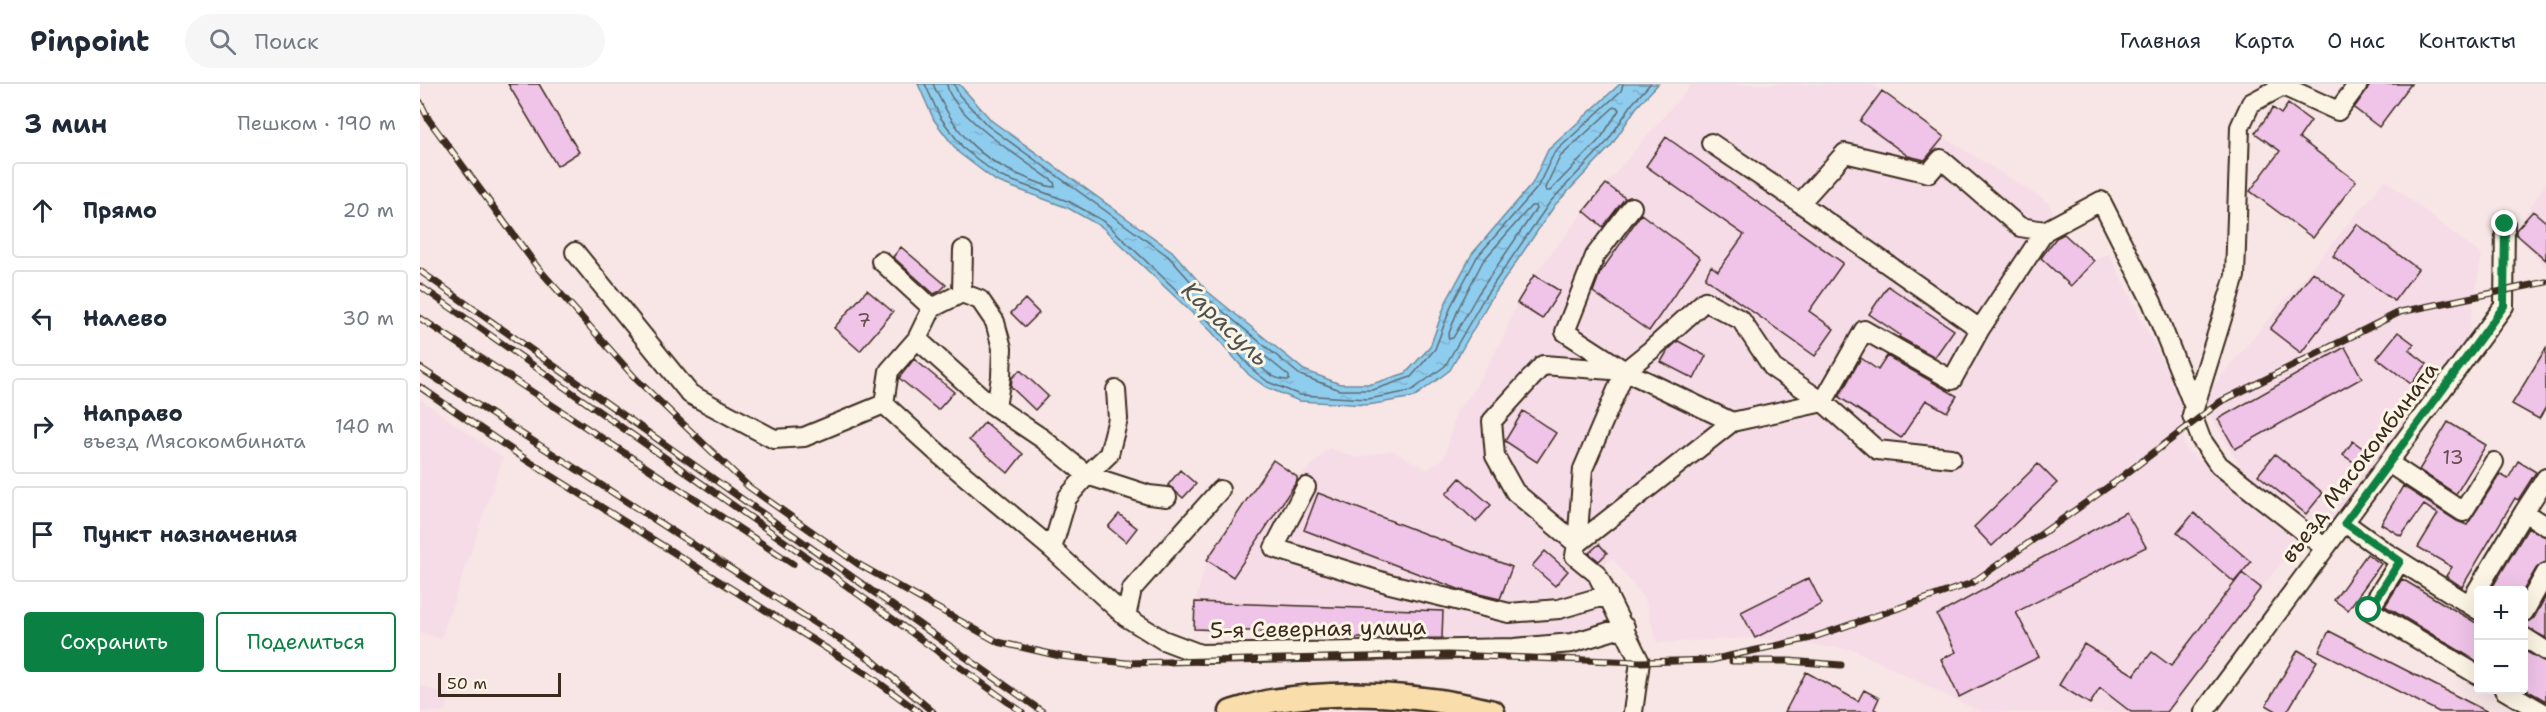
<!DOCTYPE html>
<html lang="ru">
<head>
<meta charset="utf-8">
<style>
  body { margin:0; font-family:"Shantell Sans",sans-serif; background:#f6f6f7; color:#1f2937 }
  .controls { position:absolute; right:18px; bottom:18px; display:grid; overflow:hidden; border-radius:6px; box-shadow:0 6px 24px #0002 }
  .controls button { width:54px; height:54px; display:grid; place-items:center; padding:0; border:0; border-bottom:2px solid #e0e1e3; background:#fff; color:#1f2937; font:30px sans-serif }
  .scale { position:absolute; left:18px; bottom:15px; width:123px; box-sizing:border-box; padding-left:6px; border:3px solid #3b2a1e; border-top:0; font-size:16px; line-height:21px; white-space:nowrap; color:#3b2a1e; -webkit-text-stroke:4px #fcf5e5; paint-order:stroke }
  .stop { position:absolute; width:18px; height:18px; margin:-14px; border:4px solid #0b8043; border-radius:50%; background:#fff }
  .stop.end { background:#0b8043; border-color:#fff; box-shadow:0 2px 6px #0008 }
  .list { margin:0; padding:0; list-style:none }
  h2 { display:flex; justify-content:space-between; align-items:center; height:78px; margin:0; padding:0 24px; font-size:26px }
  h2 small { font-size:20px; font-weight:400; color:#747a83 }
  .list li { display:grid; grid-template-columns:39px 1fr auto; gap:18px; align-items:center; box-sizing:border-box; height:96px; margin:0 12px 12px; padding:0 12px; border:2px solid #e0e1e3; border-radius:6px }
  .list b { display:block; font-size:22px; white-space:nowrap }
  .list p { margin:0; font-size:20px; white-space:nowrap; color:#747a83 }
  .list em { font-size:20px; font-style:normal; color:#747a83 }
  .actions { display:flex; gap:12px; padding:18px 24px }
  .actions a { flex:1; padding:14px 0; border:2px solid #0b8043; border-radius:6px; text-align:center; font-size:21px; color:#0b8043 }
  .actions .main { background:#0b8043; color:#fff }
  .icon { flex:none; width:33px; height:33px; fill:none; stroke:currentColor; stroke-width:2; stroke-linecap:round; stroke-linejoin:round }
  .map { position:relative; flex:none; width:2126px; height:628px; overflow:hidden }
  header { display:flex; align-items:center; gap:36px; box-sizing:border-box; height:84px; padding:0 30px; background:#fff; border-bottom:2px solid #e0e1e3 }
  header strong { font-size:28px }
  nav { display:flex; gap:33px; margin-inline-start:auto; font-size:21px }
  .search { width:420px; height:54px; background:#f6f6f7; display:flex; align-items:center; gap:15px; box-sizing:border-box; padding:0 21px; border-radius:33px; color:#747a83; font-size:22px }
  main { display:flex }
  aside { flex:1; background:#fff }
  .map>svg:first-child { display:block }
  .built { fill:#f6dce7 }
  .water { fill:url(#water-ripples); stroke:#6d8c9b; stroke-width:1.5 }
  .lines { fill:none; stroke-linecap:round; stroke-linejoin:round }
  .shore { stroke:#5d6b72; stroke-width:1.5 }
  .building { fill:#f0c3e8; stroke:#3b2a1e; stroke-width:1.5 }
  .minor-casing { stroke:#3b2a1e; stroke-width:22 }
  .major-casing { stroke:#3b2a1e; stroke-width:27 }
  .minor { stroke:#fcf5e5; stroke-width:18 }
  .major { stroke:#f9deab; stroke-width:22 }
  .rail-casing { stroke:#3b2a1e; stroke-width:7 }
  .rail { stroke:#fcf5e5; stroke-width:4.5; stroke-dasharray:14; stroke-linecap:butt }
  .route { stroke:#0b8043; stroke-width:8 }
  .labels { text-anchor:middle; stroke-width:6; stroke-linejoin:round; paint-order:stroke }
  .number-label { font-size:20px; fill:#685050 }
  .street-label { font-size:22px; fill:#3b2a1e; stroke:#fcf5e5 }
  .water-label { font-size:24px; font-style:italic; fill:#505352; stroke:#fcf5e5 }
</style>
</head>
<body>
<header>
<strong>Pinpoint</strong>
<div class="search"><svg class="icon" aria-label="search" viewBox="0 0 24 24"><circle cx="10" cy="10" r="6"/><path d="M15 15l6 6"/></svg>Поиск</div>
<nav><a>Главная</a><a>Карта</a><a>О нас</a><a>Контакты</a></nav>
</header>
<main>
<aside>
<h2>3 мин<small>Пешком · 190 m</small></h2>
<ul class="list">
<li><svg class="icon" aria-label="ahead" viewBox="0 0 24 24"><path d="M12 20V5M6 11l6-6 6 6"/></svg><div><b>Прямо</b></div><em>20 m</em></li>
<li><svg class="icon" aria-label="left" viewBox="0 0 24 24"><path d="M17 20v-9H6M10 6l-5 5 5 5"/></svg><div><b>Налево</b></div><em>30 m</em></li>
<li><svg class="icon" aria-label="right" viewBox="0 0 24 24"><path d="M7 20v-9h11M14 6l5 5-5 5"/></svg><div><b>Направо</b><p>въезд Мясокомбината</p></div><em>140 m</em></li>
<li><svg class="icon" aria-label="arrive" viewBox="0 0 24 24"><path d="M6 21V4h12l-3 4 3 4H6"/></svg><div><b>Пункт назначения</b></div></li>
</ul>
<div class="actions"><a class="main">Сохранить</a><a>Поделиться</a></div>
</aside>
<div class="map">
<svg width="2126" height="628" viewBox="0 0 2126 628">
  <defs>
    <pattern id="water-ripples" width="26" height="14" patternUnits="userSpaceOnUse" patternTransform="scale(1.5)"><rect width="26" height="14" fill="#8fcdef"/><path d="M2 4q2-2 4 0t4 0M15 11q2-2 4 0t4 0" fill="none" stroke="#7cb0cc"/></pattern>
  </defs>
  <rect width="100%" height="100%" fill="#f8e6e6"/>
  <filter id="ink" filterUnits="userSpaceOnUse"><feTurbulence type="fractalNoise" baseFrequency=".0167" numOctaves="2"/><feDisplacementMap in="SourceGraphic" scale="12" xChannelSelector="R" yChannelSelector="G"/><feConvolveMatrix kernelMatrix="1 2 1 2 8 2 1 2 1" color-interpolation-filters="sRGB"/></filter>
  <g filter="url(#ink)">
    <path class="built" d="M1272,0H1452L1524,53L1628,118L1642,148L1674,177L1689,170L1762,317L1764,363L1878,459L1833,514L1748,628H1560L1434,566L1335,554L1237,559L1225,516L1192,474L1169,493L1192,536L1143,553L1022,557L774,545L775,518L787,476L853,376L879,394L909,364L938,374L971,366L1007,385L1024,374L1036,328L1051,310L1083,254L1097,219L1114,191L1186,100Z
      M1965,96L2062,171L2048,253L1905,449L1823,387L1781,316Z
      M2126,99V184L2094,148Z
      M0,315L83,374L21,555L0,548Z
      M0,601L30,612L25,628H0Z"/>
    <path class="water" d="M498,0H539L572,37L752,167L787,207L884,286L920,300H952L986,289L1010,263L1026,218L1052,170L1112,100L1128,66L1200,0H1238L1216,24L1191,62L1135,121L1069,218L1030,286L994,313L948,321L879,317L846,303L829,291L791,247L682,143L648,124L576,97L539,69L514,36Z"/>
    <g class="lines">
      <path class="shore" d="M505,0L520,33L544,65L579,92L650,118L685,138L795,243L833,286L848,298L880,311L948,315L991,307L1025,282L1064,214L1130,118L1187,58L1212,20L1230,0
        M513,0C535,49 557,75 609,95C617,98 627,103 635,103L634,98C611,81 528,29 527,0
        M534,0L539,11L568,42L748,172L783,211L880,291L920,306H953L991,293L1015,265L1032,220L1057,173L1117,104L1134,69L1201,7L1203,0
        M1194,23H1197L1199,26L1181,54L1130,107H1126L1125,104L1140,73Z
        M1111,122H1115L1116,125L1058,210L1033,254L1029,255L1028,252L1039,223L1063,177Z
        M821,256L824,255L869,292V296C849,298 832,273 820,260Z"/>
    </g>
    <path class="building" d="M88,0H119L159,68L137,82Z
      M1951,0H1991L1959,43L1934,24Z
      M1462,7L1524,53L1505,76L1488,72L1440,37Z
      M1868,20L1891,37L1879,54L1936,97L1893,154L1830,107L1860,67L1835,49L1853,24L1861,30Z
      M1246,53L1423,179L1389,227L1414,245L1395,272L1285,194L1291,182L1298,187L1324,151L1226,82Z
      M1186,100L1205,114L1183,143L1164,127Z
      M2113,127L2126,138V176L2096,150V146Z
      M1221,130L1280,174L1229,247L1173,208L1180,189Z
      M1937,140L1998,185L1974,217L1913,172Z
      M1644,150L1674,177L1651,202L1621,174L1636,154Z
      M481,163L526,201L520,207L514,210L473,173Z
      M1893,188L1924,212L1881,269L1850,245Z
      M1114,191L1140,207L1122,235L1097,219Z
      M1468,202L1534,246L1515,273L1479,253L1480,251L1449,230Z
      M447,206L473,228L440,267L414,244Z
      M605,215L619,229L605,243L591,229Z
      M1978,248L1994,260L1989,266L2007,280L1991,300L1957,274Z
      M1258,257L1286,272L1274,295L1241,278L1248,266Z
      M1925,263L1942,294L1815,365L1798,335Z
      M2126,264V323L2119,335L2092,320Z
      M1467,272L1537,312L1527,328L1506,316L1481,354L1419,313L1441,274L1458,286Z
      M494,275L534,308L518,326L479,294Z
      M600,286L628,312L615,326L591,303L592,294Z
      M1103,327L1136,349L1117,378L1085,357Z
      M565,338L603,370L588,389L549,356Z
      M2028,338L2066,361L2036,410L1999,386Z
      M1933,357L1945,366L1935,379L1923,371Z
      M1855,370L1903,409L1886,430L1838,391Z
      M853,376L877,393V397L813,493L787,476Z
      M2098,377L2116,388L2098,416L2095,414L2042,503L2026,492L2032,483L1998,463L2018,430L2004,421L1981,452L1961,440L1983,402L2037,437L2047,441L2080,390L2088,395Z
      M1618,380L1637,399L1572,462L1554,443Z
      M760,386L776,400L763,414L748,401Z
      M1040,394L1071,421L1056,438L1026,410Z
      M898,409L1092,483L1080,515L1038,505L884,446Z
      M1706,428L1726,463L1596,528L1619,573L1539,613L1521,575L1536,568L1517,531Z
      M1774,429L1831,478L1814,498L1757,449Z
      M699,430L717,444L706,458L688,443Z
      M2108,444L2126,453V478L2117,483L2103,507H2070Z
      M1179,460L1187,469L1179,477L1169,469Z
      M1125,467L1148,487L1135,502L1112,482Z
      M1947,470L1961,480L1928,526L1914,516Z
      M1822,489L1841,504L1747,628H1711L1680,604L1670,620L1639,601L1664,560L1714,591L1732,568L1751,582Z
      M1389,494L1402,520L1335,554L1321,528Z
      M1982,495L2058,540V578L1965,522Z
      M2126,512V554L2103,542V539L2114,534Z
      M775,518L1023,527L1022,554L964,555L888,552V549L774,545Z
      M1909,547L2068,628H2019L1899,567Z
      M1878,566L1897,577L1867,628H1858L1846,621Z
      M2103,566L2126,578V617L2103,604Z
      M1386,588L1438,617L1444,606L1459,614L1454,625L1459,628H1365Z"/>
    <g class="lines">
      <defs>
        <path id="minor" d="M1291,59L1380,119L1425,69L1509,89L1521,75L1600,143L1625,147L1681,117L1732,218L1774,323
          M1212,123L1175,172L1145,248L1205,287L1231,266L1285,217L1321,236L1353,284L1403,318L1444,246L1532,296L1560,245L1380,119
          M155,168L270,310L354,355L384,353L464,320
          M461,177L512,224
          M542,209L560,216L575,238L582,264L581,293L576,323
          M1560,245L1625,147
          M497,255L512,224L542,209L543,166
          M1205,287L1163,385L1157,460L1095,408L1075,372L1072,337L1123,281L1205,287L1312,338L1403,318L1457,366L1531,374
          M464,320L520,371L632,465L706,533L743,556L780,570L1094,564L1152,559L1205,543
          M464,320L469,287L497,255L565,316L623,355L667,391L689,370L698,335L696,306
          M1970,380L2043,428L2074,378
          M886,403L854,464L970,500L1089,529L1139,525L1188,511
          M2104,428L2126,394
          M1925,439L1964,467L2058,526
          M1905,464L1799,381L1781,355L1772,331L1815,192L1820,43L1831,19L1863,2L1918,27L1938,0
          M632,465L647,414L667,391L729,411L747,413
          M1980,477L1949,526L2058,591
          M2049,520L2104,428L2126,442
          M2104,528L2126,489
          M706,533L712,505L800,406
          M2104,553L2126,567
          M2084,606L2122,628
          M1213,628L1220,578L1177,490L1155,472L1157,460L1312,338
          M1784,628L2084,222L2085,140"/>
        <path id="major" d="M811,628C825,624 838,619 852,617C921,605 1005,610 1073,628"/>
      </defs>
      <use href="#minor" class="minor-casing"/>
      <use href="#major" class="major-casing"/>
      <use href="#minor" class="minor"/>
      <use href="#major" class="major"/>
      <defs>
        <path id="rail" d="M0,18L9,36L118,184L216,295L329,403L438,480L578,558L640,572L707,579L1027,571L1220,578L1291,576L1391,554L1552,499L1695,398L1800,318L1980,228L2126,198
          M0,187L623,628
          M0,202L374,464L602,628
          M0,234L373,480
          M0,284L452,576L513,628
          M0,303L108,377L447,590L499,628
          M1312,577H1369L1421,581"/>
      </defs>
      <use href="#rail" class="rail-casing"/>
      <use href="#rail" class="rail"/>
    </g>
  </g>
  <g class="lines" filter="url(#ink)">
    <path class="route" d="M1949,526L1980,477L1925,439L2084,222L2085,140"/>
  </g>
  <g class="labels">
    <g class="number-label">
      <text x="444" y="243">7</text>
      <text x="2033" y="380">13</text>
    </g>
    <g class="street-label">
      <text transform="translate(1939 378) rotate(-53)" y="8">въезд Мясокомбината</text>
      <text transform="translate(898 544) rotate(-1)" y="8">5-я Северная улица</text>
    </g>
    <g class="water-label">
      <text transform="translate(805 240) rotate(44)" y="8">Карасуль</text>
    </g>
  </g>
</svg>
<div class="controls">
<button>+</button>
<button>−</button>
</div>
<div class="scale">50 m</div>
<div class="stop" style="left:1949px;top:526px"></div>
<div class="stop end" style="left:2085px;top:140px"></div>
</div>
</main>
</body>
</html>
